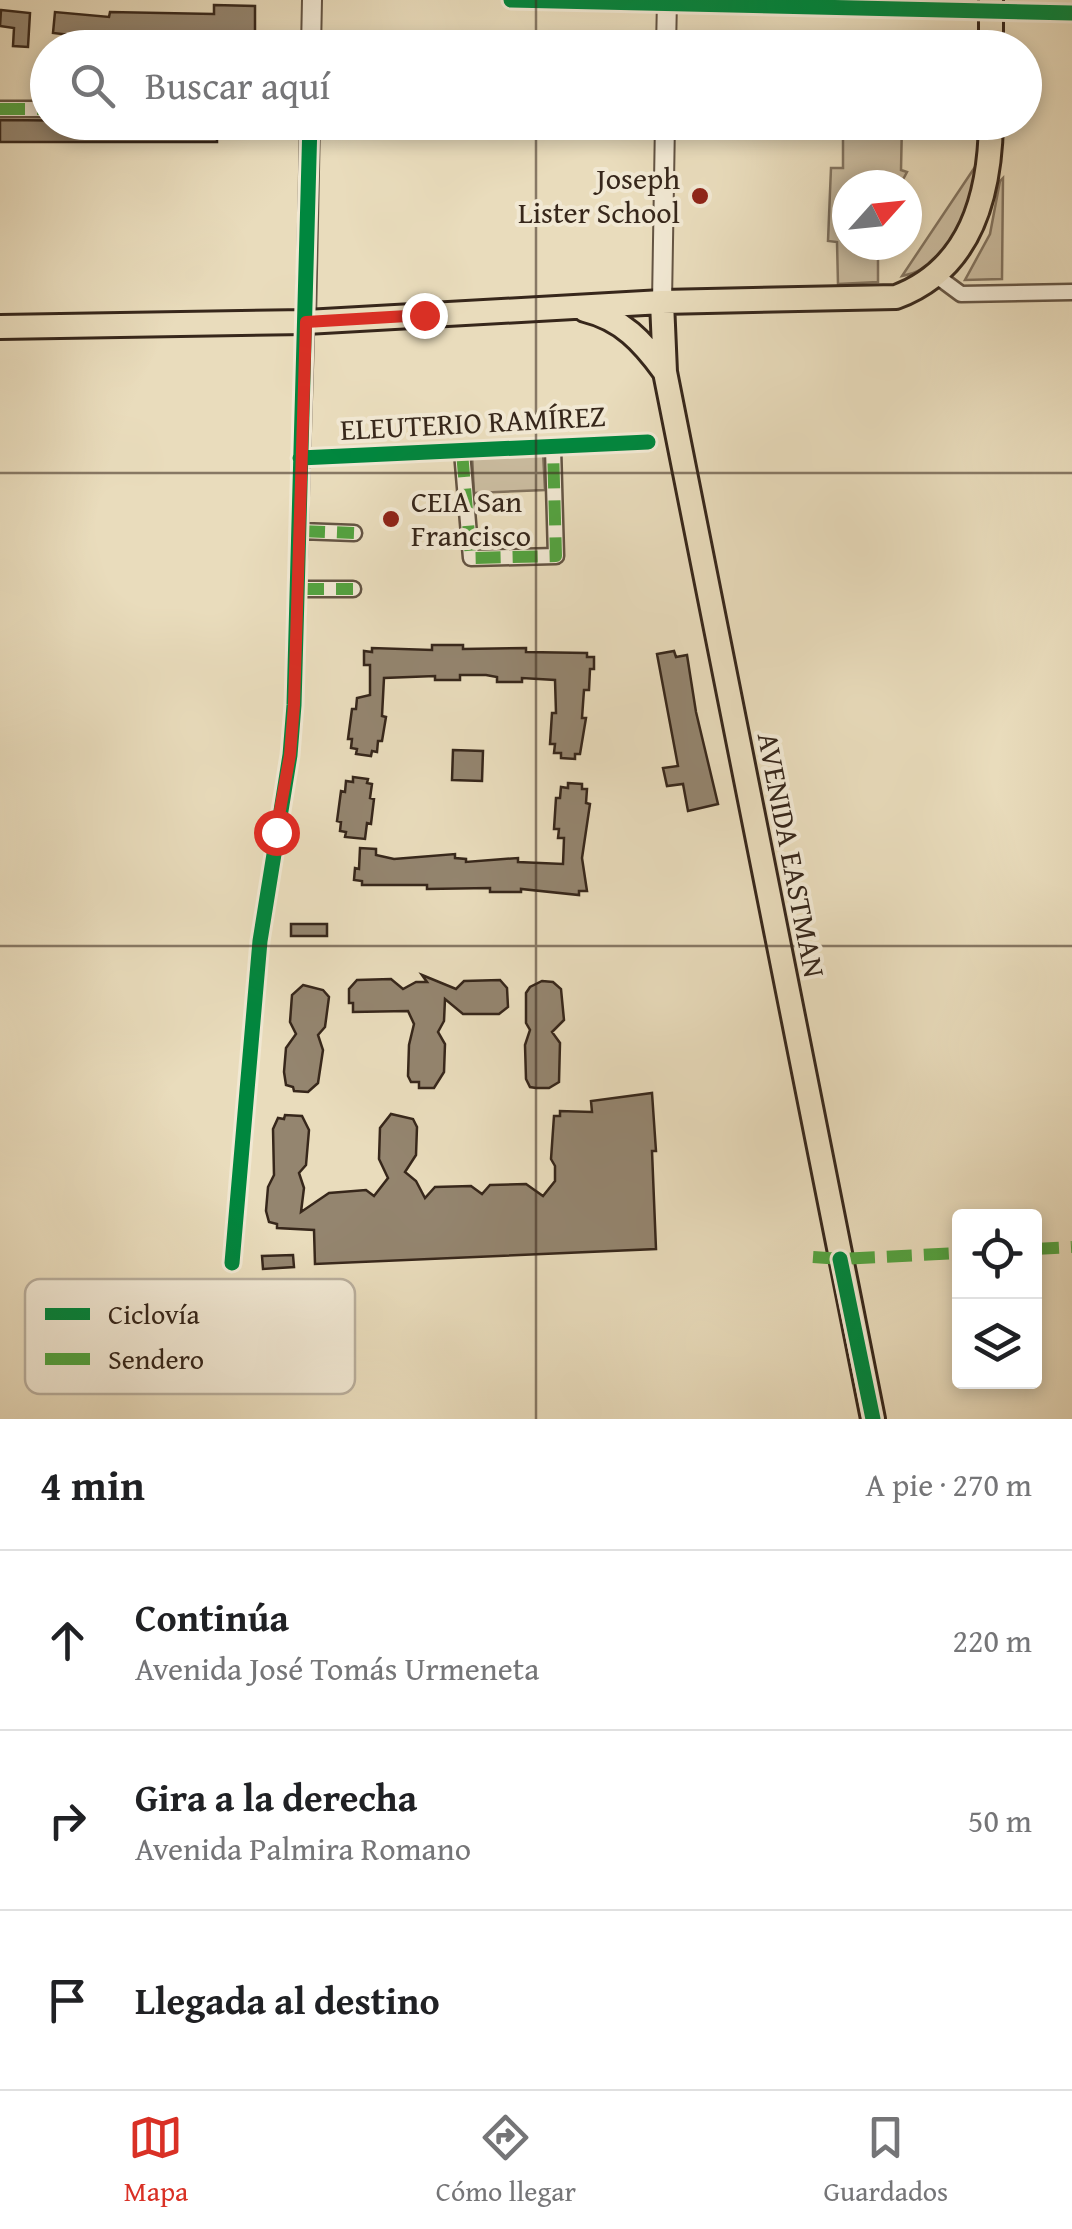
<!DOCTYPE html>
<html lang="es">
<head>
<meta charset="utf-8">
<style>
  body { margin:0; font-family:"Gentium Book Plus",serif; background:#f2f2f2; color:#202124 }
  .controls { position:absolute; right:30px; bottom:30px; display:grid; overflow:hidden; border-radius:10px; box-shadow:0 5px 15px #0003 }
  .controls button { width:90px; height:90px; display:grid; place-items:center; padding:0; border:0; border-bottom:2px solid #e0e0e0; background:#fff; color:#202124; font:50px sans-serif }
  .compass { position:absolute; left:832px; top:170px; width:90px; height:90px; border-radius:50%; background:#fff; box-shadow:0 5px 15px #0003; rotate:63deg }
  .stop { position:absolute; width:30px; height:30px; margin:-22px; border:8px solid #d93025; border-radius:50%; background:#fff }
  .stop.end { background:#d93025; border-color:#fff; box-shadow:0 2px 10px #0008 }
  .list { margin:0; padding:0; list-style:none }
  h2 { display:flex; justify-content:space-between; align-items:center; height:130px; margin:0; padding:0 40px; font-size:42px }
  h2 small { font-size:32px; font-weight:400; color:#757577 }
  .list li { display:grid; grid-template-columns:65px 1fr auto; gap:30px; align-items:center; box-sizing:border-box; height:180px; padding:0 40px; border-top:2px solid #e0e0e0 }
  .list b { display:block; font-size:38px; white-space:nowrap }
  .list p { margin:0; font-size:32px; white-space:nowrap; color:#757577 }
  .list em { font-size:32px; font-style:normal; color:#757577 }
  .icon { flex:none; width:55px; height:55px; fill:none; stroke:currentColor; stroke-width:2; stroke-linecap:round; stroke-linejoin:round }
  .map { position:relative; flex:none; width:1072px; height:1419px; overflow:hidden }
  .search { position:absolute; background:#fff; box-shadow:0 5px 15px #0003; left:30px; right:30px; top:30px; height:110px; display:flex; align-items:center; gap:25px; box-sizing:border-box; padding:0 35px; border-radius:55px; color:#757577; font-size:38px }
  .sheet { height:670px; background:#fff }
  nav { display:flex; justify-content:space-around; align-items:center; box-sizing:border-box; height:140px; border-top:2px solid #e0e0e0; background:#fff; font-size:28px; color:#757577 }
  nav a { display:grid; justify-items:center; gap:5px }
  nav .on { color:#d93025 }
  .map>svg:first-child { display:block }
  .green { fill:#cbbda1; stroke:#81725e; stroke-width:2.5 }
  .building { fill:#94856f; stroke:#37271b; stroke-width:2.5 }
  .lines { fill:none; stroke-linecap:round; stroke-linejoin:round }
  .minor-casing { stroke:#645443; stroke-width:19 }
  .tertiary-casing { stroke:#645443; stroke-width:22 }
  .primary-casing { stroke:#37271b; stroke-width:28 }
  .minor { stroke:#f1e8d3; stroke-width:14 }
  .tertiary { stroke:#f1e8d3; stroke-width:18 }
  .primary { stroke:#e9dcbc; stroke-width:22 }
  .quiet { stroke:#53a340; stroke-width:12; stroke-dasharray:25 12; stroke-linecap:butt }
  .cycleway-casing { stroke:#f1e8d3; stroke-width:21 }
  .cycleway { stroke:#00873e; stroke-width:15 }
  .route { stroke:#d93025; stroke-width:12 }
  .grid { fill:none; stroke:#37271b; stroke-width:2.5; stroke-opacity:0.55 }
  .poi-dot { fill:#8f2418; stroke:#f1e8d3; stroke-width:4 }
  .labels { text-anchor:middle; stroke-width:8; stroke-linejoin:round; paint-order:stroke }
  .poi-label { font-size:30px; fill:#37271b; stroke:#f1e8d3; text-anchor:end }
  .street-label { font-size:30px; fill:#37271b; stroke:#f1e8d3 }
  .key { fill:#f1e8d3; stroke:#b9ae9c; stroke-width:2.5 }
  .key-label { font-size:28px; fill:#37271b }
</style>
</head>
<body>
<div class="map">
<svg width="1072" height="1419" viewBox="0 0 1072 1419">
  <rect width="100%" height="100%" fill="#e9dcbc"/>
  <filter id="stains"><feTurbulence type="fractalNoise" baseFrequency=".002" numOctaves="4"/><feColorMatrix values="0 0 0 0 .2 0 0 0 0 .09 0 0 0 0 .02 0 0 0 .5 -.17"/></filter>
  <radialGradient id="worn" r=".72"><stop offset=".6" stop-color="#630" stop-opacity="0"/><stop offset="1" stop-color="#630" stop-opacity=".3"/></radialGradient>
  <path class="green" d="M843,123H902L901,170L907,172L900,185H847V245H878V282L838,284L837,242L828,241L831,168H843Z
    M979,161C977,176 977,194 972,208C962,238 933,271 902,276Z
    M1003,178L1002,279L965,280L990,234L1000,181Z
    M543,452L545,490L474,493L472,455Z"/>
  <path class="building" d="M214,5L255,6V43H214V39L153,38V34L88,32V37L53,33L55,12L109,17L110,12L214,14Z
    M1,10L30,13L28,47L13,46L14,28L0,26Z
    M0,120L217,122V142H0Z
    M432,645H463V649L526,648V652L587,653V657H594V669H590L589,690H584L582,718H586L580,754H575V759L561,758V753H554L555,744H550L552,713H556L555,680L522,678V682H497V677L486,675H460V680H435V676L384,678L382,716L386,717L382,741H378L377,752L372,751L371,756L356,754L357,749L351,748L352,739H348L352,709H356L357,698L370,695V665H364V651L372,652V648L432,650Z
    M674,651L676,657L687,655L696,712L718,804L688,811L683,784L667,786L663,768L678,766L657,654Z
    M453,750L483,751L482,781L452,780Z
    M353,777L368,779L367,783L372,784L370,798L374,799L371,824L367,823L365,839L345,837L346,832L340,831L341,822L337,821L341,791L345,792L346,781L353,782Z
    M568,783L582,784V789H587L586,803L590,804L582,858L587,891H579V895L521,889V892H490V888L427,889V885H362V881L354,880L355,868L359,869L360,848L376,849V855L394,859L455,854V858L466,859V862L518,858V862L563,864L564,838H558L559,829H554L556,798H560L561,787L568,788Z
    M291,924H327V936H291Z
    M422,975L456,989L464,981L500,980L507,988L508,1007L499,1014H463L445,999L444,1021L438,1032L445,1044L444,1072L434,1088H419V1082H411L408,1076L409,1045L414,1024L408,1011L353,1012V1003H349V989L357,980L391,979L403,989L416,982H427Z
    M542,981L553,982L561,989L564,1020L552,1032L560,1043L559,1082L549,1088H536L530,1087L526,1079L525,1045L530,1030L526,1023V993L530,987Z
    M303,985L323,990L329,997L325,1027L318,1035L323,1050L318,1083L308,1092L294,1091L293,1087L286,1085L284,1072L286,1048L296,1034L290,1022L292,995Z
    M652,1093L656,1151H652L656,1249L315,1264L314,1230L277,1228V1224L269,1222L266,1211L268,1187L274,1175L273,1129L278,1118L284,1119L285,1115L302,1116L309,1130L306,1165L299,1173L304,1188L301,1212L329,1193L366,1190L374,1196L388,1178L379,1159L380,1128L391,1114L413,1119L417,1127L416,1155L405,1172L416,1181L425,1198L435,1187L471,1186L482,1194L490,1185L526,1184L543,1196L555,1181V1166L551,1159L554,1116H560V1111L592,1112L591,1101Z
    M293,1255L294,1267L263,1269L262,1256Z"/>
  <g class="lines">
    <defs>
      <path id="minor" d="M511,0L1072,13
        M0,109H48
        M934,274L961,294L1072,292
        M462,452L471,558L556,556L553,448
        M300,458L648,442
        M300,531L354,533
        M299,589H353
        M232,1263L260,941L290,755L294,705L306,322"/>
      <path id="tertiary" d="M311,48L312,0
        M666,48L667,0
        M662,302L665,122
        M306,322L310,122"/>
      <path id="primary" d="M991,48V0
        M662,302L665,372L873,1419
        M585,310C622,319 643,342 664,371
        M0,327L306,322L662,302L896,297C971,269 990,195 991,122"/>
    </defs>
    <use href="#minor" class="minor-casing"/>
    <use href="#tertiary" class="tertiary-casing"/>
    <use href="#primary" class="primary-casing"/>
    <use href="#minor" class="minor"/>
    <use href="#tertiary" class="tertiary"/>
    <use href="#primary" class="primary"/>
    <path class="quiet" d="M0,109H48
      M462,452L471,558L556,556L553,448
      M300,531L354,533
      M299,589H353
      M1034,1249L1072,1247
      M813,1257L840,1259L960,1253"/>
    <defs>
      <path id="cycleway" d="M511,0L1072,13
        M300,458L648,442
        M840,1259L873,1419
        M232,1263L260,941L290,755L294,705L310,122"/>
    </defs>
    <use href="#cycleway" class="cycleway-casing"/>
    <use href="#cycleway" class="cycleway"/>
  </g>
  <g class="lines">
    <path class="route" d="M276,832L290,755L294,705L306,322L424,315"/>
  </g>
  <path class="grid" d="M536,0V48M536,122V1419M0,473H1072M0,946H1072"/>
  <g class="poi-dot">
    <circle cx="700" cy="196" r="10"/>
    <circle cx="391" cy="519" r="10"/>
  </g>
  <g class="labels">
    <g class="poi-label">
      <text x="680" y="189">Joseph<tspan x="680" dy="34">Lister School</tspan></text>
      <text x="411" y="512" text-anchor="start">CEIA San<tspan x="411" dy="34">Francisco</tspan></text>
    </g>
    <g class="street-label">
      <text transform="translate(473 423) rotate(-3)" y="10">ELEUTERIO RAMÍREZ</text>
      <text transform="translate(791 855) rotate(79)" y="10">AVENIDA EASTMAN</text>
    </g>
  </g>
  <rect x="25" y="1279" width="330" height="115" rx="15" class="key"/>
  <rect x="45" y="1308" width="45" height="12" fill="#00873e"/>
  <rect x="45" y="1353" width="45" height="12" fill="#53a340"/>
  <g class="key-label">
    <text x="108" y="1324">Ciclovía</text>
    <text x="108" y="1369">Sendero</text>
  </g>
  <rect width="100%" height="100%" filter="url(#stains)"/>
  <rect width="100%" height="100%" fill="url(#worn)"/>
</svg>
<div class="controls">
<button><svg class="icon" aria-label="locate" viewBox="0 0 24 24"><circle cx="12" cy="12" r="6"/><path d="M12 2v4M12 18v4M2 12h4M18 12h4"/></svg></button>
<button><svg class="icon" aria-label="layers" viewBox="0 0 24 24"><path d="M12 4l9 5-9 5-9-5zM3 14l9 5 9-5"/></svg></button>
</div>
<svg class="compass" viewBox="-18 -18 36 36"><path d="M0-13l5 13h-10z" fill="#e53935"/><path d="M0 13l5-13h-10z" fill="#757577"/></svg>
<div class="stop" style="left:276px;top:832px"></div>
<div class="stop end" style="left:424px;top:315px"></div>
<div class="search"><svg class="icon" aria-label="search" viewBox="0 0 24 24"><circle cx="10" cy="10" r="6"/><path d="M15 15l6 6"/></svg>Buscar aquí</div>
</div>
<section class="sheet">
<h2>4 min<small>A pie · 270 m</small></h2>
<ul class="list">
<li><svg class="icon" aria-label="ahead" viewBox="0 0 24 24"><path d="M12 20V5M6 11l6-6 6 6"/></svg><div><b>Continúa</b><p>Avenida José Tomás Urmeneta</p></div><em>220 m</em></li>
<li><svg class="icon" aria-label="right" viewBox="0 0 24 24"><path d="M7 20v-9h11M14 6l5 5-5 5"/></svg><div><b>Gira a la derecha</b><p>Avenida Palmira Romano</p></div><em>50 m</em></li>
<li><svg class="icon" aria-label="arrive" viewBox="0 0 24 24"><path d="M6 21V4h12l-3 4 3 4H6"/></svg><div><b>Llegada al destino</b></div></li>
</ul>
</section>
<nav>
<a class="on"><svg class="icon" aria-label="map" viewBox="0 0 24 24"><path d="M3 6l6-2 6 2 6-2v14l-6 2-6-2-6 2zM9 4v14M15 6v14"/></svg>Mapa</a>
<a><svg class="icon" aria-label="directions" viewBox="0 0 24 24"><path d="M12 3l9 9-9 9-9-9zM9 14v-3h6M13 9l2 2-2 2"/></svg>Cómo llegar</a>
<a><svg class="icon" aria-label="saved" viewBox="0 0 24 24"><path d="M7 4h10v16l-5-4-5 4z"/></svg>Guardados</a>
</nav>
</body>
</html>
